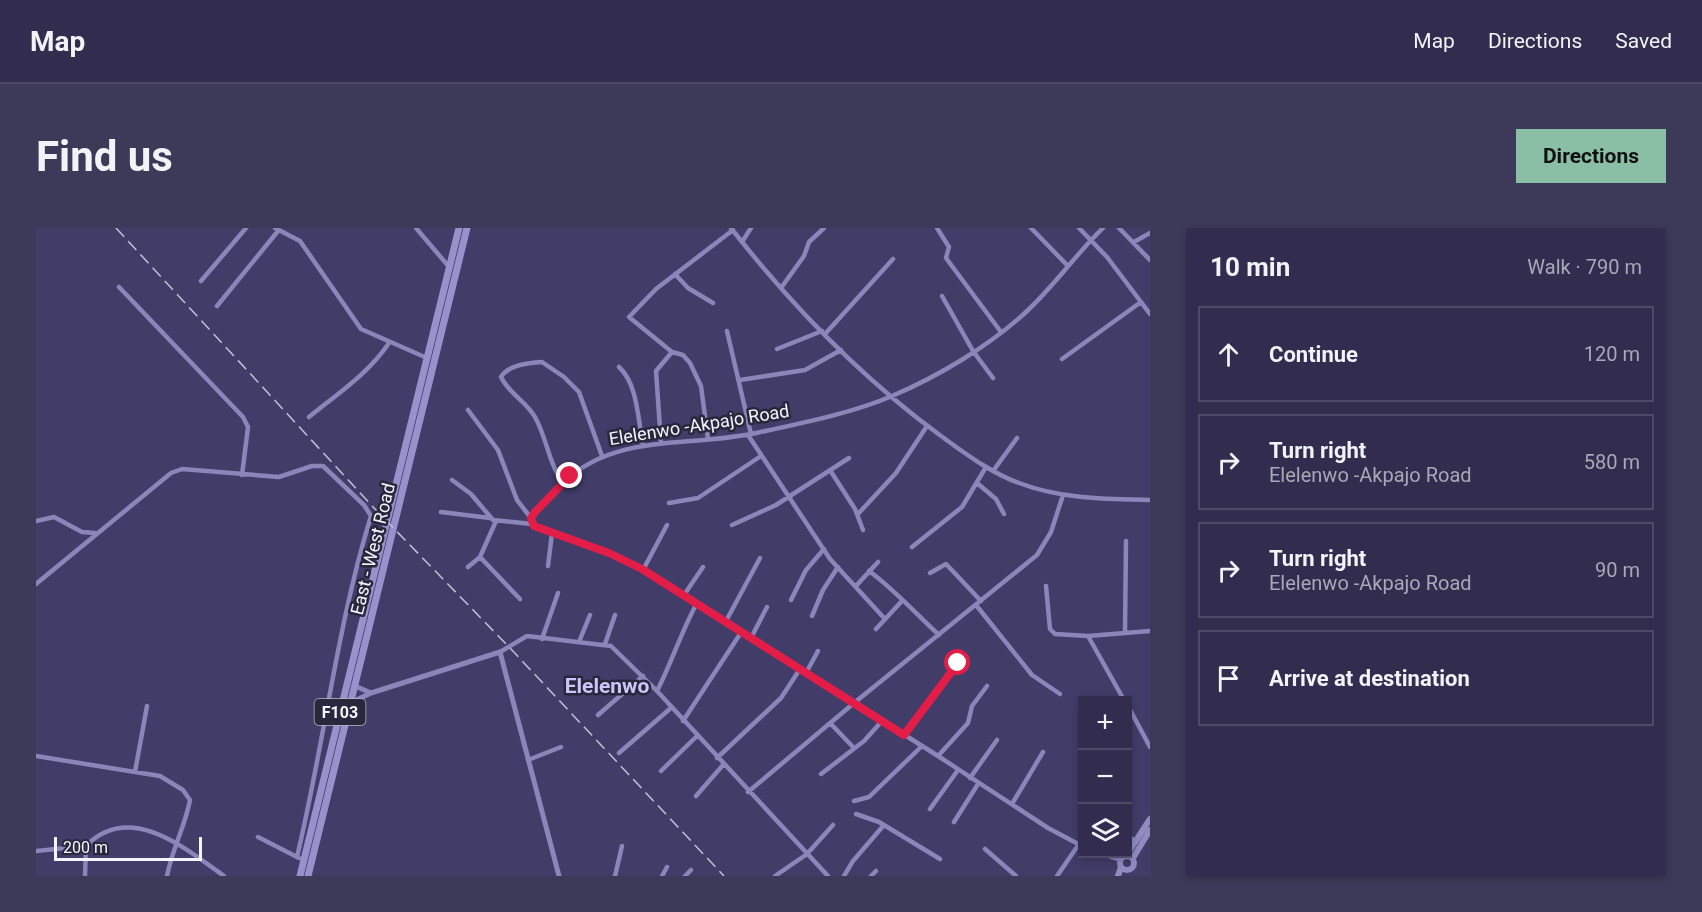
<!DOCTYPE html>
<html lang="en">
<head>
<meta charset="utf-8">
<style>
  body { margin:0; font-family:Roboto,sans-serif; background:#3d3959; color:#f1f3f6 }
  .controls { position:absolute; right:18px; bottom:18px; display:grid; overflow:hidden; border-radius:0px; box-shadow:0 3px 9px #0003 }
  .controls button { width:54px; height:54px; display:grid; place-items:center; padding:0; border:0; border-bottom:2px solid #4d4966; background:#322d4f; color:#f1f3f6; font:30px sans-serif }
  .scale { position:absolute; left:18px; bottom:15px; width:148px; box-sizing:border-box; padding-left:6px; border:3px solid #f4f4ff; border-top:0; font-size:16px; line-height:21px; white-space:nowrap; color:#f4f4ff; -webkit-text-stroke:4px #29273c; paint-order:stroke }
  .stop { position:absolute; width:18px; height:18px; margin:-14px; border:4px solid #e11d48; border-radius:50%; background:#fff }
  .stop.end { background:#e11d48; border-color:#fff; box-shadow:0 2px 6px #0008 }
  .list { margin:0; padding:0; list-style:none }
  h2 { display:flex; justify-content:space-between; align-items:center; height:78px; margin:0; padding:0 24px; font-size:26px }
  h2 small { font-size:20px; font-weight:400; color:#a8a8b7 }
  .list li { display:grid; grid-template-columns:39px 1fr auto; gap:18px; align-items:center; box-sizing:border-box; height:96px; margin:0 12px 12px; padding:0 12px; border:2px solid #4d4966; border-radius:0px }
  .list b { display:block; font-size:22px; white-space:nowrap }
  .list p { margin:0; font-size:20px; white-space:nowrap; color:#a8a8b7 }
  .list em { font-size:20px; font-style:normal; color:#a8a8b7 }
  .icon { flex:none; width:33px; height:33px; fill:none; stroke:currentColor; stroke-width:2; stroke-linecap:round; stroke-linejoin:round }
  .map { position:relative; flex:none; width:1114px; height:648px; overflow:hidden; border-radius:0px }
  header { display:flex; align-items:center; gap:36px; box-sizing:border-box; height:84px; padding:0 30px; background:#322d4f; border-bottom:2px solid #4d4966 }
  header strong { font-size:28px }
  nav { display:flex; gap:33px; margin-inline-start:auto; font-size:21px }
  .intro { display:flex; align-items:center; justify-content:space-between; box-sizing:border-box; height:144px; padding:0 36px }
  h1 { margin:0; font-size:42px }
  .button { padding:15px 27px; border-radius:0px; background:#8abfa5; color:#111; font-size:21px; font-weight:700 }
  main { display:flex; gap:36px; padding:0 36px }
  aside { flex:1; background:#322d4f; border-radius:0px; box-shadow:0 3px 9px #0003 }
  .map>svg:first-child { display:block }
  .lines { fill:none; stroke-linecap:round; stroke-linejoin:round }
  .minor { stroke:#8a86b9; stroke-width:4.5 }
  .tertiary { stroke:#8a86b9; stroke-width:5 }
  .secondary { stroke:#908cc2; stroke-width:6 }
  .primary { stroke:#9792cc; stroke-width:7 }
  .rail { stroke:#c3c1d5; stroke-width:1.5; stroke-dasharray:12 6; stroke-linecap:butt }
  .route { stroke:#e11d48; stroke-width:8 }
  .labels { text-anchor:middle; stroke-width:5; stroke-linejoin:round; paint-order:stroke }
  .shield { fill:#29273c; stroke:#b7b6c4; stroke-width:1.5 }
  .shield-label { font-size:16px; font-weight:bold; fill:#f4f4ff }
  .street-label { font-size:18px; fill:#f4f4ff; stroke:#29273c }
  .quarter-label { font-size:21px; font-weight:bold; fill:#cac6fc; stroke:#29273c }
</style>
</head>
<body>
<header>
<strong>Map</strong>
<nav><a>Map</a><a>Directions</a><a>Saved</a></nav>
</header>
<div class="intro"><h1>Find us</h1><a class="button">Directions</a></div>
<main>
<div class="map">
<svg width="1114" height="648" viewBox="0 0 1114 648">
  <rect width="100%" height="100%" fill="#423c69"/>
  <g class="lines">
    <path class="minor" d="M239,0L264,13L325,101L391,130
      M380,0L414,40
      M695,0C756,78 826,150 905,208C930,226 955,245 983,255C1025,271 1070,271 1114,272
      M901,0L913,19L910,30L965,104
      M995,0L1032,38
      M1043,0L1071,29L1114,86
      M1083,0L1114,32
      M706,14L715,0
      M1098,14L1114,5
      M639,46L652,60L677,75
      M165,53L210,0
      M83,59L207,189L212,199L206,247
      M745,60L768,28L773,14L788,0
      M906,68L937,123L957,150
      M181,78L242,3
      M691,103L715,206
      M789,106L857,31
      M741,121L786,103
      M1026,131L1105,74
      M583,139C602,156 602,193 607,217
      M704,152L769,142L805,122
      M432,182L462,222L481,272L495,290
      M273,189C301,166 332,146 353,115
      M712,207L794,331L848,390
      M672,211L665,158L654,135L647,127L636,124L593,89L620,61L697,2
      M625,215L620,143L636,124
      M794,242L819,281L827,302
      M957,243L981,210
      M416,252L435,266L457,292L496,296
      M526,254C512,234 511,210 499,189C490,173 473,166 465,149C472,137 492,135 506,134L528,149L543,164L566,228
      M941,255L960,271L968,286
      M633,275L662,270L725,228
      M405,284L454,290
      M822,286L860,245L891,198
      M0,293L18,289L46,304L59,305
      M696,297L740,277L813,230
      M876,319L926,279L950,239
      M444,329L484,371
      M512,338L516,305
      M432,339L444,329L460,293
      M607,342L631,297
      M833,343C859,362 879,385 903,407
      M894,345L910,336L945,373
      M0,356L135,245L146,241L243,249L276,238H287L328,277L335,288C301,398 288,516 261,629
      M820,358L842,334
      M1010,358L1014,401L1019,406L1052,408L1114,403
      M648,367L667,339
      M755,372L770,342L788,321
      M940,377L996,447L1024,466
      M776,388L787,362L802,339
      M690,393L724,330
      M840,401L865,374
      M1089,403L1090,313
      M1052,408L1088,472
      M715,410L731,379
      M506,411L522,365
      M543,414L554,387
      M569,416L579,387
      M464,424L491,408L575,418L621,463L792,648
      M770,445L782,423
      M621,463C636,434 645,404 661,375
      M1092,478L1114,519
      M562,487L607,448
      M647,493L706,403
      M795,496L818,520
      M868,507L922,435
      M583,525L636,479
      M0,528L124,548L147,562L154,572C149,599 136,621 131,648
      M902,528L932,495L936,478L951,458
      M681,530L745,470L764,441
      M492,532L525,519
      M625,543L661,508
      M99,544L111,478
      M785,546L828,513L846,493
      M934,550L961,512
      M712,564L818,475L1001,327L1015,304L1027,267
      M660,568L687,537
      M818,573L833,569L886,518
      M976,576L1007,524
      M894,581L922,542
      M820,586L843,594L904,631
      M918,594L942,556
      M1092,608L1099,613
      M222,609L263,630
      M1046,618L1012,600L902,528L606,341L573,325L500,300L495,293C497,282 509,273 516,265C573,202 646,221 720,205C762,196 817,185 856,168C903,148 953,118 990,84C1018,58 1040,26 1067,0
      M949,621L980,648
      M0,623L50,618
      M1067,626L1085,632
      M49,648L50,618C94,573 150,621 188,648
      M579,648L586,618
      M626,648L631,639
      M649,648L655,642
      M739,648L771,626L797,597
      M808,648L817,633L848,597
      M835,648L840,643
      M1021,648L1043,616"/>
    <path class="tertiary" d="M319,458L335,465
      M314,475L335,465L464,424L523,648"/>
    <path class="secondary" d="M1084 635a7 7 0 1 1 14 0a7 7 0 1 1-14 0Z
      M1090,628L1114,591
      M1097,630L1114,602
      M1082,648L1085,639"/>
    <path class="primary" d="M264,648L423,0
      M272,648L431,0"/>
    <path class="rail" d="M80,0L338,280L473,419L688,648"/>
  </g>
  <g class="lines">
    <path class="route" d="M534,248L499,284L495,290L498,298L573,325L606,341L868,507L922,435"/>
  </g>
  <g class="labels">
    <rect class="shield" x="278.5" y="471" width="51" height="26" rx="4.5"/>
    <g class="shield-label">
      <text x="304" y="490">F103</text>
    </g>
    <g class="street-label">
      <text transform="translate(663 197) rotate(-9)" y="6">Elelenwo -Akpajo Road</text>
      <text transform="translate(337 321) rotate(-76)" y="6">East - West Road</text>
    </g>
    <g class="quarter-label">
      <text x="571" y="465">Elelenwo</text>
    </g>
  </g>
</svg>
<div class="controls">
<button>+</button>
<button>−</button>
<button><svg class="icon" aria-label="layers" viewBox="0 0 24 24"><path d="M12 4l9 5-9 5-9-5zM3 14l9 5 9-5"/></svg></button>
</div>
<div class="scale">200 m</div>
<div class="stop" style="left:922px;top:435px"></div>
<div class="stop end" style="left:534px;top:248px"></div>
</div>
<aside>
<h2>10 min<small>Walk · 790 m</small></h2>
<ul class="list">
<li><svg class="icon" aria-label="ahead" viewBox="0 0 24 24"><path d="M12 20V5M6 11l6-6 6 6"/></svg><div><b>Continue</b></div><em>120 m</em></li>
<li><svg class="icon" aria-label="right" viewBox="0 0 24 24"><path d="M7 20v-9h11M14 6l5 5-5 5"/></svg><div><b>Turn right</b><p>Elelenwo -Akpajo Road</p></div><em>580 m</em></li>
<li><svg class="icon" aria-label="right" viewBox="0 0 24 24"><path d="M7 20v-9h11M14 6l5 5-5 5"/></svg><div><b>Turn right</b><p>Elelenwo -Akpajo Road</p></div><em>90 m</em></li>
<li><svg class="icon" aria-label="arrive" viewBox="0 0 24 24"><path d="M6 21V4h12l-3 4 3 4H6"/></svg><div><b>Arrive at destination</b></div></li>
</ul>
</aside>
</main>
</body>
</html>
